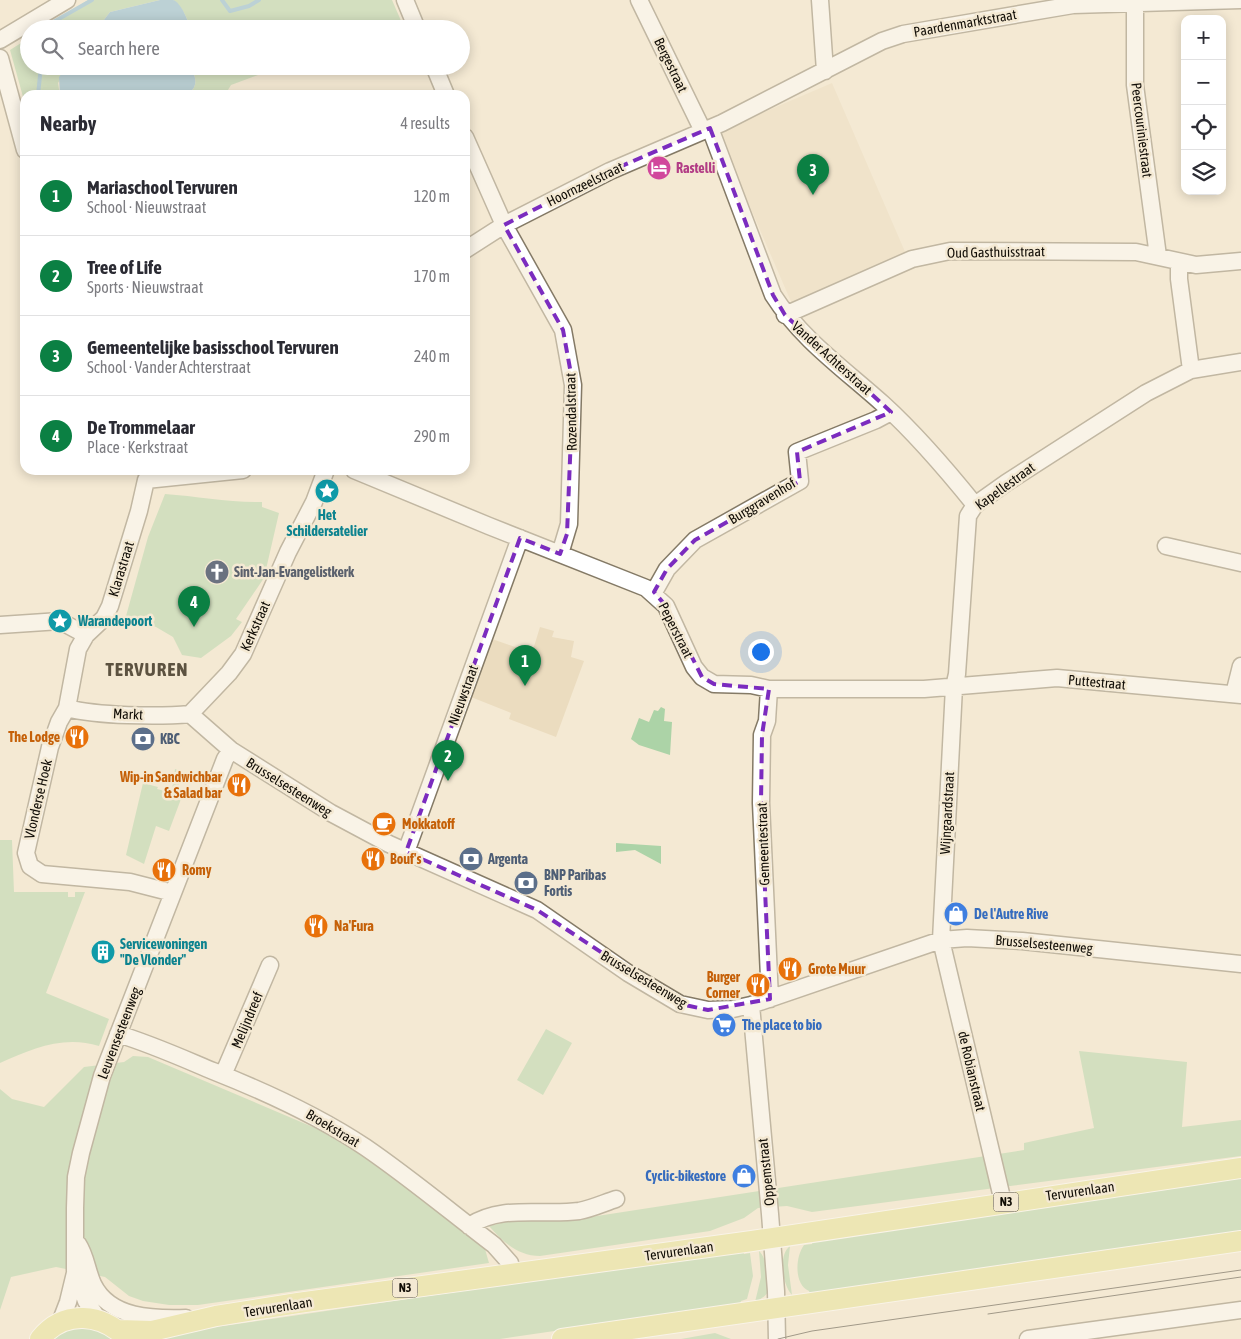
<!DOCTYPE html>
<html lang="en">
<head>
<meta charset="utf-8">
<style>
  body { margin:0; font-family:"Asap Condensed",sans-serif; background:#f7f7f7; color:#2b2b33 }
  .controls { position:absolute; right:15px; top:15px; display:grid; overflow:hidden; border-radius:10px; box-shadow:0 2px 12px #0003 }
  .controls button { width:45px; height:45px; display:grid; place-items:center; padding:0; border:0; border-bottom:1px solid #e1e1e2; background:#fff; color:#2b2b33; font:25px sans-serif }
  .you { position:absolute; left:760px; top:651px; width:18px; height:18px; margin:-12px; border:4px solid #fff; border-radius:50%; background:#1a73e8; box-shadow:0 0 0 8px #1a73e833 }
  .badge { display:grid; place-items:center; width:32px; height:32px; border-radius:50%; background:#0b8043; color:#fff; font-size:16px; font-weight:700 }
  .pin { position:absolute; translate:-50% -41px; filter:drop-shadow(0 1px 2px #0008) }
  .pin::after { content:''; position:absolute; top:26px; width:18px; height:15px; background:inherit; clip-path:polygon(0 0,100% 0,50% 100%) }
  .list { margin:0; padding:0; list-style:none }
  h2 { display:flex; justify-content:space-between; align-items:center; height:65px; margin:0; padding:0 20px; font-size:21px }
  h2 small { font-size:16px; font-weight:400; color:#7c7c81 }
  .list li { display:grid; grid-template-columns:32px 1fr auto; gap:15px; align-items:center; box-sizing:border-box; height:80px; padding:0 20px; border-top:1px solid #e1e1e2 }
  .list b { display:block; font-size:19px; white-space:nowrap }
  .list p { margin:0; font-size:16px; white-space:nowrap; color:#7c7c81 }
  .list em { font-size:16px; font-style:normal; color:#7c7c81 }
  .icon { flex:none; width:28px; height:28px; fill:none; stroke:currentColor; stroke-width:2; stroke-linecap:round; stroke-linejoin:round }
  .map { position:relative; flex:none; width:1241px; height:1339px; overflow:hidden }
  .search { position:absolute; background:#fff; box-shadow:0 2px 12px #0003; left:20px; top:20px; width:450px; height:55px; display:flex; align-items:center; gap:12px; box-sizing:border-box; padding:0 18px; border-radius:28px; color:#7c7c81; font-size:19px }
  .panel { position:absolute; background:#fff; box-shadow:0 2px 12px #0003; left:20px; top:90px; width:450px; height:385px; border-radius:15px }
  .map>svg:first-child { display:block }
  .built { fill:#ebdcbf }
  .green { fill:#acd3a7 }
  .water { fill:#78b4d8 }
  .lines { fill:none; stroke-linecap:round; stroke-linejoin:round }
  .stream { stroke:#78b4d8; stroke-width:4 }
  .minor-casing { stroke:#847a66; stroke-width:19 }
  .major-casing { stroke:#fff; stroke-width:22 }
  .minor { stroke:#fff; stroke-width:16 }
  .major { stroke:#e4e28e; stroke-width:20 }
  .tram { stroke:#3c372d; stroke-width:1 }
  .marked { fill:none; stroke:#7b2cbf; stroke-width:4; stroke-dasharray:10 6; stroke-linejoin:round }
  .labels { text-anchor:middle; stroke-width:5; stroke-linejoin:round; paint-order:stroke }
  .shield { fill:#f4e9d3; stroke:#554f44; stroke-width:1 }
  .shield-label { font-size:12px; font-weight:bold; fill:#110d06 }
  .street-label { font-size:14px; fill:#110d06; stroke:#f4e9d3 }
  .hotel-label { font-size:14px; font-weight:bold; fill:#b23c85; stroke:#f4e9d3; text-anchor:start }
  .culture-label { font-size:14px; font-weight:bold; fill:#0d838f; stroke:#f4e9d3; text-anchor:start }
  .worship-label { font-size:14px; font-weight:bold; fill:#5b616d; stroke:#f4e9d3; text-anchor:start }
  .food-label { font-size:14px; font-weight:bold; fill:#c56008; stroke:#f4e9d3; text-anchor:start }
  .service-label { font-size:14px; font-weight:bold; fill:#4e5e75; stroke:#f4e9d3; text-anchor:start }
  .shop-label { font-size:14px; font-weight:bold; fill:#366cbe; stroke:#f4e9d3; text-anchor:start }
  .district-label { font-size:19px; font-weight:bold; letter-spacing:1px; fill:#5c5240; stroke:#f4e9d3 }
</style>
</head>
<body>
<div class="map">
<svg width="1241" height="1339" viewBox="0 0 1241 1339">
  <rect width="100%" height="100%" fill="#f4e9d3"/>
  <path class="built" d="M832,83L906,254L792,304L719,135L722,130Z
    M540,627L554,631L552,637L574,641L571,657L584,661L556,737L509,719L511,713L471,697L492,639L532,653Z"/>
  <path class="green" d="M88,0H160L110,12L97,29H43Z
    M173,0H392L402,23L386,29H190C189,20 181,5 173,0Z
    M29,38V66H68L58,83L60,95H25V104L10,50Z
    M191,66H282L231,85L225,95H187C199,86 196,79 191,66Z
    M165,494C197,496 230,503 262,502V507L279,513L264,578L236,619L242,622L231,636L201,658L182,655L173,637L156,627L126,616L148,537Z
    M661,707L665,709L664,721L672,722L670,755L639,745L631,739L639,718L649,722L654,710L658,711Z
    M175,769L183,772L178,788L184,791L169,831L156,826L144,864L126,855L143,783L158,787L157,789L165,791L166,788L172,790Z
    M0,840H12L14,892H68V897H75V892H85L46,993L109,1019L99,1046C63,1035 32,1049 0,1063Z
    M616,843L661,846V864L635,850L616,852Z
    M546,1029L572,1043L543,1095L517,1080Z
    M1079,1051L1187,1062L1182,1127L1241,1120V1156L812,1212L787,1206L758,1208L744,1218L710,1231L540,1256C518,1256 503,1242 489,1226L521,1218H584L1024,1150V1143L1094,1128Z
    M133,1056L148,1057L334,1136L483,1242L489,1263L198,1305H169L143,1301L129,1296L105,1277L56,1267L11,1277L0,1310V1089L12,1099L44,1107L84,1067L124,1062Z
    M1241,1178V1232L810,1294L809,1291C794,1285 795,1257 804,1245L812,1244V1240Z
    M790,1246L788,1265L792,1295C782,1284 778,1255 790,1246Z
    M743,1250L744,1254L750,1253L753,1276L747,1299L741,1301L740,1304L500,1339H148V1337Z
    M759,1251C767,1258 770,1280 768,1291C767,1296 760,1299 755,1302L761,1277Z
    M78,1327L101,1331L114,1339H54L67,1330Z
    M715,1333L731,1339H681Z"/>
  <path class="water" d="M160,0C164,0 170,0 173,0C181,2 189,22 190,29H97L110,12Z
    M68,66H191C196,79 199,86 187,95H60L59,77Z"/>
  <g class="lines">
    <path class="stream" d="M222,0L230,11L249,6L259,0
      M48,25L92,0
      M38,95L41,66"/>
    <defs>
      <path id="minor" d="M405,0L417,29
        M639,0L703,131
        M820,0L825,71
        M1135,2V85L1158,256
        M0,40L67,0
        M0,58L25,150
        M434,66L446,95
        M710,128L773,295C801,339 844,369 883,404C917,435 946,469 975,505
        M465,137L504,225L563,330L573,385L569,524L560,554
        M465,250L504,225L610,171L722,123L882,41L903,34L1073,5L1241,0
        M1179,263V279L1191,370
        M785,315L912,259L950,251L1136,252L1196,265L1241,261
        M354,470L489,526L646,588L666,606L694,667L702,677L714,684L751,685L769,689H924L1057,678L1241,695
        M146,480L139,511L110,606L104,618L86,635L78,649L67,708L59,722L50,747L26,853L30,866L42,874L130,882L173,893
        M146,480L243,470
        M1166,546L1241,563
        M654,592L667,569L695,540L800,481L797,452L876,420L891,412
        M0,625L60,621L86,635
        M769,689L767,721L762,735L761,803L770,999
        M1234,694L1241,666
        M67,708C97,716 159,717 190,714
        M190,714L231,750L331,813L389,844L537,910L628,973L680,1004L708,1010L733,1009L751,1005L941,940L967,938L1022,941L1241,964
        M190,714L229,673L243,654L288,552L314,502L326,470
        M406,852L520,538
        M751,1005L770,1214L776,1291L777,1339
        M118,1034C151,1044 182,1058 213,1071C266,1092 317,1115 365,1147C409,1177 452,1213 494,1245L510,1263L512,1274
        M223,1075L270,965
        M1003,1202L941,940L954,687L957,674L968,516L975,505L1006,483L1146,393L1191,370L1241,362
        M469,1226C502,1204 542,1216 579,1211C591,1209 604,1203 616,1199
        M78,1244C86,1256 87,1271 93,1284C110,1319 154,1319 186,1318
        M99,1320L86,1301L75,1271V1208L76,1177L81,1153L102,1076L225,759L231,750
        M60,1323L68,1302L75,1273
        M1028,1339L1241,1310"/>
      <path id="major" d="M118,1330L152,1331L216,1316L298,1303L752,1241L1241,1168
        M40,1339C64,1309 102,1313 127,1339
        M562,1339L1241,1241"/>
    </defs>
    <use href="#minor" class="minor-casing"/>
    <use href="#major" class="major-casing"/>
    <use href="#minor" class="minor"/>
    <use href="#major" class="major"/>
    <path class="tram" d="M988,1314L1241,1277
      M778,1339L812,1331L1241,1270"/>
  </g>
  <path d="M0 0H1241V1339H0ZM710,128L773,295L785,315L891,412L797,452L800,481L695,540L667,569L654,592L666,606L702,677L714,684L769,689L762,735L761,803L770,999L708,1010L680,1004L537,910L406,852L520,538L560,554L567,534L573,385L563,330L504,225L610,171Z" fill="#f4e9d3" fill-opacity=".55" fill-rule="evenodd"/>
  <path class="marked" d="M710,128L773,295L785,315L891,412L797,452L800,481L695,540L667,569L654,592L666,606L702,677L714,684L769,689L762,735L761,803L770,999L708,1010L680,1004L537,910L406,852L520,538L560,554L567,534L573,385L563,330L504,225L610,171Z"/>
  <defs>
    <symbol id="hotel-disc" viewBox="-11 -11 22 22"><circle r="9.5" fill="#d1479c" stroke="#f4e9d3"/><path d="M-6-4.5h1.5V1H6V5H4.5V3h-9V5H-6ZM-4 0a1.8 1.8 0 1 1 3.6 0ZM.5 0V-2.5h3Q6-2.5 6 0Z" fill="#fff"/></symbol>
    <symbol id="sight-disc" viewBox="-11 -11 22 22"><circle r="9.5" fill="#0f9aa8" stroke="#f4e9d3"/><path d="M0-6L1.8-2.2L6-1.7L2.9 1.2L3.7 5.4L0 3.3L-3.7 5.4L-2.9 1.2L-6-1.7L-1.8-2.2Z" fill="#fff"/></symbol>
    <symbol id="church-disc" viewBox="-11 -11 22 22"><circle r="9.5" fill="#6b7280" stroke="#f4e9d3"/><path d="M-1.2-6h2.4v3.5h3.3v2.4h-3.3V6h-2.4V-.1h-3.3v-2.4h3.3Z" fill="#fff"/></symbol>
    <symbol id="restaurant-disc" viewBox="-11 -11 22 22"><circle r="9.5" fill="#e8710a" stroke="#f4e9d3"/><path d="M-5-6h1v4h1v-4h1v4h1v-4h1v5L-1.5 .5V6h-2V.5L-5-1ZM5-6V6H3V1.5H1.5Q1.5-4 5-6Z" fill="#fff"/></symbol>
    <symbol id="bank-disc" viewBox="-11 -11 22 22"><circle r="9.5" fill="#5c6f8a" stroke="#f4e9d3"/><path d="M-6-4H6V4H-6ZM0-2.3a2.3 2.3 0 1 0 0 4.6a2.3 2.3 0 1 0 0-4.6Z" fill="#fff"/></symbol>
    <symbol id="cafe-disc" viewBox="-11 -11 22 22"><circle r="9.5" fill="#e8710a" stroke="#f4e9d3"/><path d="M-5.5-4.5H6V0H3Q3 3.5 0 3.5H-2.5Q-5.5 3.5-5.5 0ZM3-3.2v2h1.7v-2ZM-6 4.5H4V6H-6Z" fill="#fff"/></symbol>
    <symbol id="shop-disc" viewBox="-11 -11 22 22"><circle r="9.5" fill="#3f7fe0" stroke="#f4e9d3"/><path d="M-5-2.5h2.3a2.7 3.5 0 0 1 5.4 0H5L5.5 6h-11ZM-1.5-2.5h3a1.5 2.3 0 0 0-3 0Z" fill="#fff"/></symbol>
    <symbol id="building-disc" viewBox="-11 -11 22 22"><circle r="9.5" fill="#0f9aa8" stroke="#f4e9d3"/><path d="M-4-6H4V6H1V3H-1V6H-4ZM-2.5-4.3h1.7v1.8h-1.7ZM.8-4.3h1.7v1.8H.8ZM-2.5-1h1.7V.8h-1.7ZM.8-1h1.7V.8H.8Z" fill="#fff"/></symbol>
    <symbol id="supermarket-disc" viewBox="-11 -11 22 22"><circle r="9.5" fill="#3f7fe0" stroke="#f4e9d3"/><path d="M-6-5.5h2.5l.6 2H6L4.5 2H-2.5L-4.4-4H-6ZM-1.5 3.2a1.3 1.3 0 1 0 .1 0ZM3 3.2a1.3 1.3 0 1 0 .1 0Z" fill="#fff"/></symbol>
  </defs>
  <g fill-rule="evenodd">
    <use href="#hotel-disc" x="645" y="154" width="28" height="28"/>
    <use href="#sight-disc" x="313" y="477" width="28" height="28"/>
    <use href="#church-disc" x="203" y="558" width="28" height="28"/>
    <use href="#sight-disc" x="46" y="607" width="28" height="28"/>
    <use href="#restaurant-disc" x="63" y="723" width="28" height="28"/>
    <use href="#bank-disc" x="129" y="725" width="28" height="28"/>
    <use href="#restaurant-disc" x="225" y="771" width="28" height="28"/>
    <use href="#cafe-disc" x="370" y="810" width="28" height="28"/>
    <use href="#restaurant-disc" x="359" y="845" width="28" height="28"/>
    <use href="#bank-disc" x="457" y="845" width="28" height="28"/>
    <use href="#restaurant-disc" x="150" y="856" width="28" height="28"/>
    <use href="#bank-disc" x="512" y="869" width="28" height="28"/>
    <use href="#shop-disc" x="942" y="900" width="28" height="28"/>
    <use href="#restaurant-disc" x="302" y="912" width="28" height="28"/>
    <use href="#building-disc" x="89" y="938" width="28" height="28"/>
    <use href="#restaurant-disc" x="776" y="955" width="28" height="28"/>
    <use href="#restaurant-disc" x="744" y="971" width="28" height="28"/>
    <use href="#supermarket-disc" x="710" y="1011" width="28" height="28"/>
    <use href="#shop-disc" x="730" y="1162" width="28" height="28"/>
  </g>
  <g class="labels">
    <g class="shield">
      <rect x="993.5" y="1192.5" width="25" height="19" rx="4"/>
      <rect x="392.5" y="1278.5" width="25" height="19" rx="4"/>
    </g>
    <g class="shield-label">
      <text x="1006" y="1206">N3</text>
      <text x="405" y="1292">N3</text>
    </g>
    <g class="street-label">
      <text transform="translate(965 23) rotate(-10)" y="5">Paardenmarktstraat</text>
      <text transform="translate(671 65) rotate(64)" y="5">Bergestraat</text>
      <text transform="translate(1142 130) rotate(83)" y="5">Peercouriniestraat</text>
      <text transform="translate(585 184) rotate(-26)" y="5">Hoornzeelstraat</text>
      <text transform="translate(996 252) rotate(-1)" y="5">Oud Gasthuisstraat</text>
      <text transform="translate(832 358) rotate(42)" y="5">Vander Achterstraat</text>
      <text transform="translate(571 412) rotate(-91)" y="5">Rozendalstraat</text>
      <text transform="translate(1005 486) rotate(-36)" y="5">Kapellestraat</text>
      <text transform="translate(762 501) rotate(-31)" y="5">Burggravenhof</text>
      <text transform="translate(121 569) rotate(-73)" y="5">Klarastraat</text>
      <text transform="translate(255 626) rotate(-66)" y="5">Kerkstraat</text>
      <text transform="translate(676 630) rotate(63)" y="5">Peperstraat</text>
      <text transform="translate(1097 682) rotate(5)" y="5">Puttestraat</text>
      <text transform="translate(463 695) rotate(-70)" y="5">Nieuwstraat</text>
      <text transform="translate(128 714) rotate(3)" y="5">Markt</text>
      <text transform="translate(289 787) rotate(32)" y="5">Brusselsesteenweg</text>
      <text transform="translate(38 799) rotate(-77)" y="5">Vlonderse Hoek</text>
      <text transform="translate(947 813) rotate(-87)" y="5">Wijngaardstraat</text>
      <text transform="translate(763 844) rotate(-92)" y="5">Gemeentestraat</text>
      <text transform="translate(1044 944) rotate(5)" y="5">Brusselsesteenweg</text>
      <text transform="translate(644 979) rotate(31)" y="5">Brusselsesteenweg</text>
      <text transform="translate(247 1020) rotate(-67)" y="5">Melijndreef</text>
      <text transform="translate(119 1033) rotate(-69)" y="5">Leuvensesteenweg</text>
      <text transform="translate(972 1071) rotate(77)" y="5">de Robianstraat</text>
      <text transform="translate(333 1128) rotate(31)" y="5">Broekstraat</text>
      <text transform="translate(766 1172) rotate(-96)" y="5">Oppemstraat</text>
      <text transform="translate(1080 1191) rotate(-8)" y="5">Tervurenlaan</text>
      <text transform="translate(679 1251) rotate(-8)" y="5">Tervurenlaan</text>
      <text transform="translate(278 1307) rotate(-9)" y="5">Tervurenlaan</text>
    </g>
    <g class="hotel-label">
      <text x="676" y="173">Rastelli</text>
    </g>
    <g class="culture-label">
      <text x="327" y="520" text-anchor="middle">Het<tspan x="327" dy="16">Schildersatelier</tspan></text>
      <text x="78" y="626">Warandepoort</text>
      <text x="120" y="949">Servicewoningen<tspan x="120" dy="16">"De Vlonder"</tspan></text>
    </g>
    <g class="worship-label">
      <text x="234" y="577">Sint-Jan-Evangelistkerk</text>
    </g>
    <g class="food-label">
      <text x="60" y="742" text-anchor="end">The Lodge</text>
      <text x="222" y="782" text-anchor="end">Wip-in Sandwichbar<tspan x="222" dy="16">&amp; Salad bar</tspan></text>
      <text x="402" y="829">Mokkatoff</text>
      <text x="390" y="864">Bouf's</text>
      <text x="182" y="875">Romy</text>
      <text x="334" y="931">Na'Fura</text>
      <text x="808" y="974">Grote Muur</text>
      <text x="740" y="982" text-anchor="end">Burger<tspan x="740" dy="16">Corner</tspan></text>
    </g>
    <g class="service-label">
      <text x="160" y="744">KBC</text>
      <text x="488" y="864">Argenta</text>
      <text x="544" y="880">BNP Paribas<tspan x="544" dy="16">Fortis</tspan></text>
    </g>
    <g class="shop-label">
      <text x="974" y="919">De l'Autre Rive</text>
      <text x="742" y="1030">The place to bio</text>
      <text x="726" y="1181" text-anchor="end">Cyclic-bikestore</text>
    </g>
    <g class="district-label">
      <text x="147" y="676">TERVUREN</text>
    </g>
  </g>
</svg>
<div class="controls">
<button>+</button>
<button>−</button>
<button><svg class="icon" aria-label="locate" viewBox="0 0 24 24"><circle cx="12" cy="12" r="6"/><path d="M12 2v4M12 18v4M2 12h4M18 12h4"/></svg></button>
<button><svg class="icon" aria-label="layers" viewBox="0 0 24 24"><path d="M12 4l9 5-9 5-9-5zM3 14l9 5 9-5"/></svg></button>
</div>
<div class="you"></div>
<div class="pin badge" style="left:525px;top:686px">1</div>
<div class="pin badge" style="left:448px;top:781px">2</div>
<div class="pin badge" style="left:813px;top:195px">3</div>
<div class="pin badge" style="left:194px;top:627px">4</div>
<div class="search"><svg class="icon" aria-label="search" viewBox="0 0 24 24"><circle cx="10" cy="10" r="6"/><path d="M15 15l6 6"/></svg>Search here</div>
<section class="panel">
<h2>Nearby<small>4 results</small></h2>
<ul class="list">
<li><span class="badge">1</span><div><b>Mariaschool Tervuren</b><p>School · Nieuwstraat</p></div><em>120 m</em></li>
<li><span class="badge">2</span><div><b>Tree of Life</b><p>Sports · Nieuwstraat</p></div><em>170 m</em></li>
<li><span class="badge">3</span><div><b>Gemeentelijke basisschool Tervuren</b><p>School · Vander Achterstraat</p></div><em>240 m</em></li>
<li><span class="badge">4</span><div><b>De Trommelaar</b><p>Place · Kerkstraat</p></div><em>290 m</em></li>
</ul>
</section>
</div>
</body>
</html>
